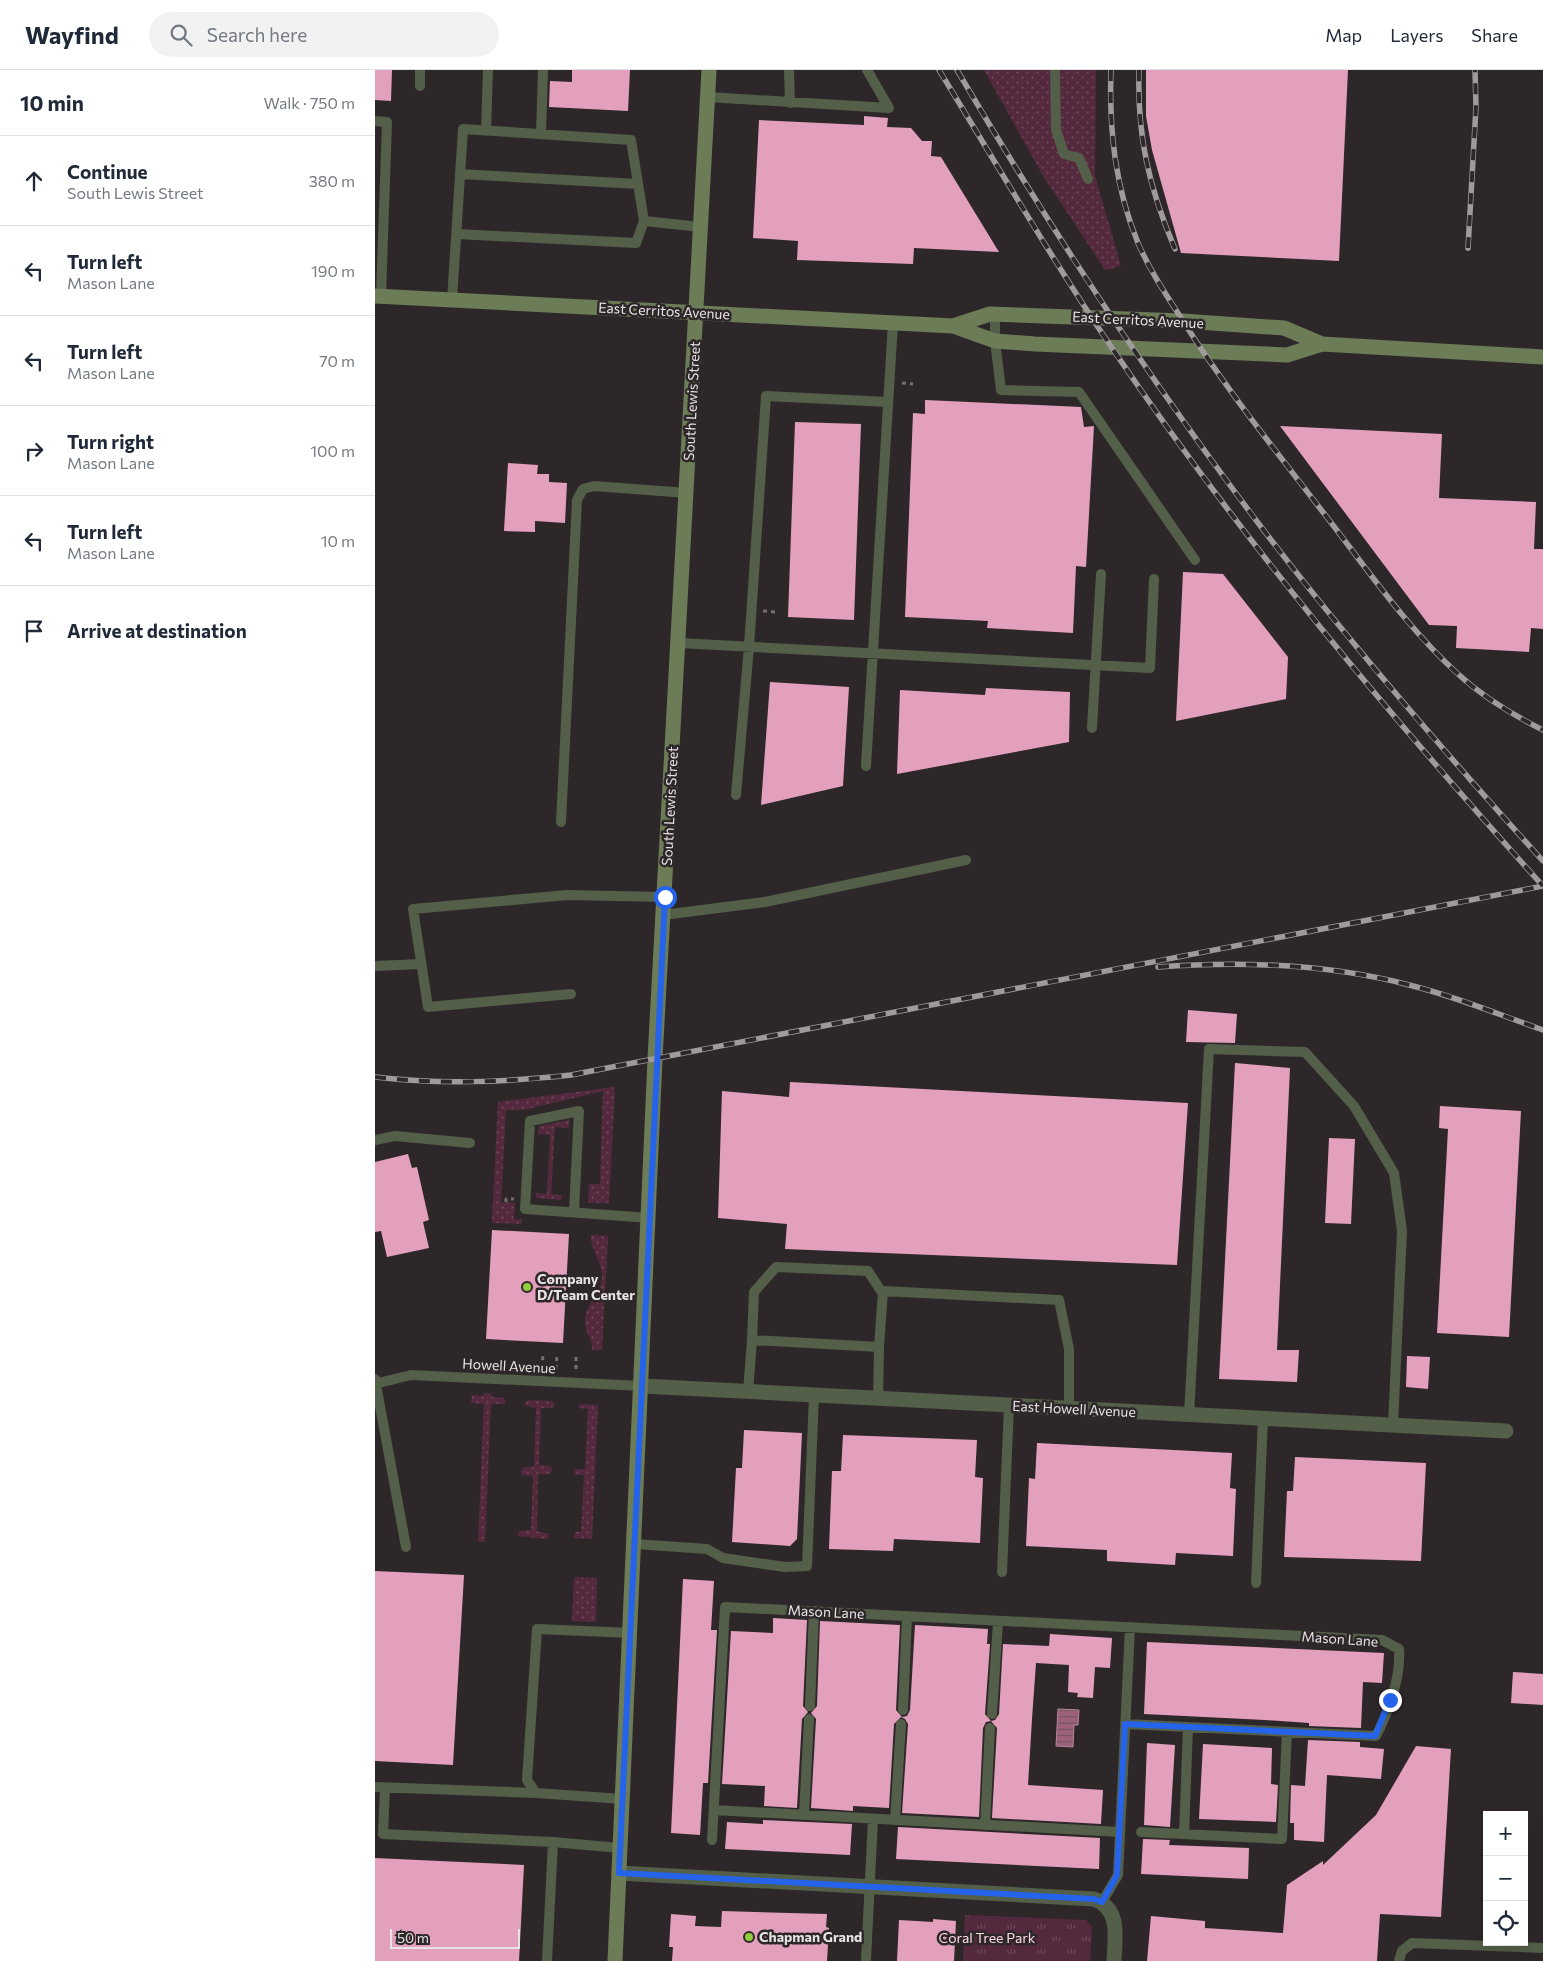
<!DOCTYPE html>
<html lang="en">
<head>
<meta charset="utf-8">
<style>
  body { margin:0; font-family:Commissioner,sans-serif; background:#f2f2f3; color:#1f2937 }
  .controls { position:absolute; right:15px; bottom:15px; display:grid; overflow:hidden; border-radius:0px; box-shadow:0 5px 20px #0002 }
  .controls button { width:45px; height:45px; display:grid; place-items:center; padding:0; border:0; border-bottom:1px solid #e0e1e3; background:#fff; color:#1f2937; font:25px sans-serif }
  .scale { position:absolute; left:15px; bottom:12px; width:130px; box-sizing:border-box; padding-left:5px; border:2px solid #e7e3e4; border-top:0; font-size:14px; line-height:18px; white-space:nowrap; color:#e7e3e4; -webkit-text-stroke:4px #2e272a; paint-order:stroke }
  .stop { position:absolute; width:15px; height:15px; margin:-11px; border:4px solid #2563eb; border-radius:50%; background:#fff }
  .stop.end { background:#2563eb; border-color:#fff; box-shadow:0 1px 5px #0008 }
  .list { margin:0; padding:0; list-style:none }
  h2 { display:flex; justify-content:space-between; align-items:center; height:65px; margin:0; padding:0 20px; font-size:21px }
  h2 small { font-size:16px; font-weight:400; color:#747a83 }
  .list li { display:grid; grid-template-columns:32px 1fr auto; gap:15px; align-items:center; box-sizing:border-box; height:90px; padding:0 20px; border-top:1px solid #e0e1e3 }
  .list b { display:block; font-size:19px; white-space:nowrap }
  .list p { margin:0; font-size:16px; white-space:nowrap; color:#747a83 }
  .list em { font-size:16px; font-style:normal; color:#747a83 }
  .icon { flex:none; width:28px; height:28px; fill:none; stroke:currentColor; stroke-width:2; stroke-linecap:round; stroke-linejoin:round }
  .map { position:relative; flex:none; width:1168px; height:1891px; overflow:hidden }
  header { display:flex; align-items:center; gap:30px; box-sizing:border-box; height:70px; padding:0 25px; background:#fff; border-bottom:1px solid #e0e1e3 }
  header strong { font-size:24px }
  nav { display:flex; gap:28px; margin-inline-start:auto; font-size:18px }
  .search { width:350px; height:45px; background:#f2f2f3; display:flex; align-items:center; gap:12px; box-sizing:border-box; padding:0 18px; border-radius:28px; color:#747a83; font-size:19px }
  main { display:flex }
  aside { flex:1; background:#fff }
  .map>svg:first-child { display:block }
  .grass { fill:url(#grass-dots) }
  .park { fill:url(#park-tufts) }
  .water { fill:url(#water-rules); stroke:#b4889a }
  .building { fill:#e3a0bc }
  .lines { fill:none; stroke-linecap:round; stroke-linejoin:round }
  .path { stroke:#756f71; stroke-width:3; stroke-dasharray:4 4; stroke-linecap:butt }
  .lane { stroke:#535f48; stroke-width:10 }
  .street { stroke:#535f48; stroke-width:15 }
  .secondary { stroke:#6b7c57; stroke-width:15 }
  .rail-casing { stroke:#9f9a9b; stroke-width:5.5 }
  .rail { stroke:#2e272a; stroke-width:4; stroke-dasharray:11; stroke-linecap:butt }
  .route { stroke:#2563eb; stroke-width:6 }
  .poi-dot { fill:#93cc3d; stroke:#2e272a; stroke-width:2 }
  .labels { text-anchor:middle; stroke-width:5; stroke-linejoin:round; paint-order:stroke }
  .street-label { font-size:14px; fill:#e7e3e4; stroke:#2e272a }
  .poi-label { font-size:14px; font-weight:bold; fill:#e7e3e4; stroke:#2e272a; text-anchor:start }
  .park-label { font-size:14px; fill:#fdd6e5; stroke:#2e272a }
</style>
</head>
<body>
<header>
<strong>Wayfind</strong>
<div class="search"><svg class="icon" aria-label="search" viewBox="0 0 24 24"><circle cx="10" cy="10" r="6"/><path d="M15 15l6 6"/></svg>Search here</div>
<nav><a>Map</a><a>Layers</a><a>Share</a></nav>
</header>
<main>
<aside>
<h2>10 min<small>Walk · 750 m</small></h2>
<ul class="list">
<li><svg class="icon" aria-label="ahead" viewBox="0 0 24 24"><path d="M12 20V5M6 11l6-6 6 6"/></svg><div><b>Continue</b><p>South Lewis Street</p></div><em>380 m</em></li>
<li><svg class="icon" aria-label="left" viewBox="0 0 24 24"><path d="M17 20v-9H6M10 6l-5 5 5 5"/></svg><div><b>Turn left</b><p>Mason Lane</p></div><em>190 m</em></li>
<li><svg class="icon" aria-label="left" viewBox="0 0 24 24"><path d="M17 20v-9H6M10 6l-5 5 5 5"/></svg><div><b>Turn left</b><p>Mason Lane</p></div><em>70 m</em></li>
<li><svg class="icon" aria-label="right" viewBox="0 0 24 24"><path d="M7 20v-9h11M14 6l5 5-5 5"/></svg><div><b>Turn right</b><p>Mason Lane</p></div><em>100 m</em></li>
<li><svg class="icon" aria-label="left" viewBox="0 0 24 24"><path d="M17 20v-9H6M10 6l-5 5 5 5"/></svg><div><b>Turn left</b><p>Mason Lane</p></div><em>10 m</em></li>
<li><svg class="icon" aria-label="arrive" viewBox="0 0 24 24"><path d="M6 21V4h12l-3 4 3 4H6"/></svg><div><b>Arrive at destination</b></div></li>
</ul>
</aside>
<div class="map">
<svg width="1168" height="1891" viewBox="0 0 1168 1891">
  <defs>
    <pattern id="grass-dots" width="8" height="8" patternUnits="userSpaceOnUse" patternTransform="scale(1.25)"><rect width="8" height="8" fill="#55293d"/><path d="M2 2h.1M6 6h.1" fill="none" stroke="#6d4859" stroke-width="1.8" stroke-linecap="round"/></pattern>
    <pattern id="park-tufts" width="24" height="20" patternUnits="userSpaceOnUse" patternTransform="scale(1.25)"><rect width="24" height="20" fill="#55293d"/><path d="M3 7l-1-3M5 7V3M7 7l1-3M15 17l-1-3M17 17v-4M19 17l1-3" fill="none" stroke="#6d4859"/></pattern>
    <pattern id="water-rules" width="6" height="5" patternUnits="userSpaceOnUse" patternTransform="scale(1.25)"><rect width="6" height="5" fill="#9e617b"/><path d="M0 2.5h6" fill="none" stroke="#765462"/></pattern>
  </defs>
  <rect width="100%" height="100%" fill="#2e272a"/>
  <path class="grass" d="M609,0H721L720,106L746,196L730,200L667,104Z
    M240,1017L234,1133H213L214,1114H225L228,1021L148,1040H131L126,1132L140,1133L139,1149H147L146,1154L117,1153L123,1032Z
    M194,1050V1058L180,1057L176,1124L187,1125L186,1130L161,1128V1123L172,1124L175,1065L163,1064L164,1056Z
    M216,1165L233,1166L227,1280H217C218,1269 209,1261 210,1250C211,1233 227,1223 227,1206C227,1191 215,1180 216,1165Z
    M108,1323L117,1324V1327L128,1328L131,1331L130,1334H116L110,1472H103L109,1334L96,1333L97,1325L108,1326Z
    M154,1330L177,1331L180,1334L177,1338H166L164,1395L175,1396L177,1400L175,1404H163L162,1461L174,1464L172,1469L143,1466L144,1461L156,1460L158,1406L147,1405L146,1402L149,1397H159L161,1338L148,1335Z
    M204,1334L223,1335L217,1469L199,1468L200,1462H206L209,1405H200V1399H210L213,1339L204,1338Z
    M199,1507L222,1508L221,1552L197,1551Z"/>
  <path class="park" d="M590,1845L711,1850L717,1857L715,1891H588Z"/>
  <path class="water" d="M683,1639L704,1640L703,1655H699L698,1677L681,1676Z"/>
  <path class="building" d="M0,0H17L16,31L0,30Z
    M197,0H255L253,41L174,37L175,11L197,12Z
    M771,0H973L964,191L806,183L777,80L771,46Z
    M489,46L513,48L512,57L536,58L547,71H557L556,86L566,87L624,182L539,178L538,194L422,190L423,171L378,168L384,50L489,55Z
    M550,330L706,337L709,357L719,356L711,497L701,496L698,563L612,558L613,551L530,547L538,343L550,344Z
    M420,352L486,354L479,550L413,547Z
    M905,356L1067,364L1064,428L1161,432L1159,479H1168V559L1156,558L1154,582L1081,578L1082,556L1054,555Z
    M133,393L163,395L162,404H174V412L192,413L190,453L160,451V462L129,461Z
    M808,502L848,504L913,587L911,629L801,651Z
    M395,612L474,617L468,716L386,735Z
    M611,618L695,622L694,672L522,704L525,620L610,625Z
    M813,940L862,944L860,973L811,972Z
    M860,993L915,998L902,1280H924L922,1312L844,1309Z
    M415,1012L813,1033L802,1195L410,1179L412,1154L343,1148L347,1021L414,1027Z
    M1065,1036L1146,1041L1134,1267L1062,1263L1073,1059L1064,1058Z
    M954,1068L980,1069L976,1154L950,1153Z
    M33,1084L37,1098L42,1097L54,1150L48,1152L54,1178L12,1187L6,1161L0,1162V1092Z
    M117,1160L194,1164L188,1273L111,1269Z
    M1032,1286L1055,1287L1053,1319L1031,1317Z
    M369,1360L427,1363L422,1469L415,1476L357,1472L361,1398H367Z
    M468,1365L602,1370L600,1407L608,1408L605,1473L519,1469L518,1481L454,1479L457,1401H466Z
    M662,1373L857,1383L855,1418L861,1419L858,1486L801,1483L800,1495L732,1491V1480L651,1476L654,1408L660,1409Z
    M920,1387L1051,1393L1046,1491L909,1487L912,1421H918Z
    M0,1501L89,1505L78,1695L0,1691Z
    M308,1509L339,1511L336,1560H342L333,1713H328L325,1765L296,1763Z
    M398,1548L432,1550L428,1636L433,1642L427,1649L422,1738L389,1736L390,1716L347,1714L356,1561L398,1563Z
    M445,1551L525,1555L521,1640L527,1647L532,1646L535,1640L540,1555L613,1559L612,1574H615L610,1644L616,1651L620,1650L624,1644L628,1574L674,1576L675,1564L737,1568L735,1598L720,1597L718,1628L702,1627L703,1623L693,1622L694,1595L661,1593L657,1649L653,1715L728,1720L726,1754L617,1748L622,1658L616,1651L611,1652L608,1658L604,1747L527,1743L533,1654L530,1649L526,1647L519,1654L514,1738L478,1736V1741L436,1738L441,1649L436,1643L442,1636Z
    M772,1572L1009,1583L1007,1613L988,1612L986,1658L934,1656V1653L890,1650L769,1644Z
    M1138,1602L1168,1604V1635L1136,1633Z
    M933,1670L985,1672V1677L1009,1679L1006,1709L952,1705L949,1772L919,1770V1753H915L916,1715L930,1716Z
    M772,1673L800,1675L795,1757L769,1755Z
    M828,1674L897,1678L896,1714L903,1715L901,1752L824,1749Z
    M1041,1676L1076,1679L1066,1847L1005,1844L1002,1891H772L776,1846L830,1851V1858L908,1863L912,1815L948,1791V1795L1001,1745Z
    M388,1750L477,1754L475,1785L350,1779L352,1752L388,1754Z
    M523,1757L725,1768L724,1799L521,1789Z
    M768,1769L795,1770L794,1775L874,1778L873,1809L766,1804Z
    M0,1788L149,1795L144,1891H0Z
    M347,1841L452,1844L451,1857L454,1858L452,1891H297L298,1877H294L296,1844L321,1846L320,1856L346,1857Z
    M558,1849L581,1851L579,1891H522L524,1850L558,1852Z"/>
  <g class="lines">
    <path class="path" d="M527,313L538,314
      M388,541L400,542
      M131,1132V1129H139
      M167,1298L168,1284
      M181,1299L182,1285
      M201,1299V1286"/>
    <path class="lane" d="M45,0V16
      M414,0L415,33
      M680,0L681,60L689,84L704,88L713,109
      M333,27L514,38L492,0
      M0,51L12,52L6,226
      M111,61L113,0
      M166,64L168,0
      M85,104L263,114
      M269,151L326,157
      M77,230L88,59L256,70L269,151L261,173L82,164
      M620,244V271L626,320L704,322L820,490
      M304,573L775,598L779,509
      M717,658L726,504
      M491,696L518,253
      M361,725L374,577L391,326L513,332
      M186,752L202,430L208,419L219,416L312,423
      M288,845L390,832L591,790
      M0,896L46,894
      M196,924L53,937L38,839L192,825L290,827
      M0,1070L20,1066L95,1073
      M199,1142L204,1041L155,1051L150,1139L275,1148
      M377,1270L379,1222L401,1197L493,1201L508,1224
      M504,1277L508,1221L684,1230L694,1279V1338
      M0,1309L31,1477
      M0,1314L36,1305L267,1316
      M373,1322L377,1270L504,1277L503,1329
      M814,1345L834,979L930,982L979,1036L1019,1103L1027,1161L1018,1355
      M260,1474L332,1479L348,1488L410,1497L432,1496L439,1325
      M627,1502L634,1335
      M881,1513L888,1348
      M435,1636L439,1541
      M528,1640L532,1546
      M617,1644L623,1552
      M0,1717L161,1723
      M10,1718L8,1764L178,1772
      M248,1729L161,1723L152,1710L162,1559L256,1563
      M339,1740L745,1762
      M429,1745L434,1649
      M520,1750L526,1654
      M610,1755L615,1658
      M766,1762L907,1769L912,1662
      M809,1764L813,1657
      M337,1770L350,1537L1007,1570L1024,1579C1026,1607 1014,1641 1001,1666L750,1654
      M727,1832L743,1805L755,1557
      M491,1890L498,1749
      M172,1891L178,1772L245,1778
      M1024,1891L1027,1881L1037,1873L1168,1878"/>
    <path class="street" d="M267,1316L1131,1361
      M244,1803L719,1829C746,1839 740,1867 739,1891"/>
    <path class="secondary" d="M0,226L578,256L620,271L660,274L912,285L947,274
      M578,256L615,244L808,251L909,258L947,274L1168,287
      M240,1891L280,989L334,0"/>
    <defs>
      <path id="rail" d="M564,0C621,93 676,188 737,278C866,469 1014,645 1168,816
        M582,0C676,160 778,315 890,462C977,576 1072,685 1168,791
        M736,0C734,60 740,117 763,173C775,201 792,226 808,251C849,316 897,376 944,437C988,493 1029,555 1083,604C1108,627 1138,645 1168,660
        M764,0C762,66 774,118 800,179
        M1093,178L1101,37L1100,0
        M783,897C867,891 956,894 1038,916C1082,927 1125,945 1168,960
        M0,1007C67,1015 130,1012 196,1005L1168,816"/>
    </defs>
    <use href="#rail" class="rail-casing"/>
    <use href="#rail" class="rail"/>
  </g>
  <g class="lines">
    <path class="route" d="M290,827L244,1803L719,1829L727,1832L742,1805L750,1654L1000,1666L1015,1630"/>
  </g>
  <g class="poi-dot">
    <circle cx="152" cy="1217" r="5"/>
    <circle cx="374" cy="1867" r="5"/>
  </g>
  <g class="labels">
    <g class="street-label">
      <text transform="translate(289 241) rotate(3)" y="5">East Cerritos Avenue</text>
      <text transform="translate(763 250) rotate(3)" y="5">East Cerritos Avenue</text>
      <text transform="translate(317 331) rotate(-87)" y="5">South Lewis Street</text>
      <text transform="translate(295 736) rotate(-87)" y="5">South Lewis Street</text>
      <text transform="translate(134 1296) rotate(3)" y="5">Howell Avenue</text>
      <text transform="translate(699 1339) rotate(3)" y="5">East Howell Avenue</text>
      <text transform="translate(451 1542) rotate(3)" y="5">Mason Lane</text>
      <text transform="translate(965 1569) rotate(4)" y="5">Mason Lane</text>
    </g>
    <g class="poi-label">
      <text x="162" y="1214">Company<tspan x="162" dy="16">D/Team Center</tspan></text>
      <text x="384" y="1872">Chapman Grand</text>
    </g>
    <g class="park-label">
      <text x="612" y="1873">Coral Tree Park</text>
    </g>
  </g>
</svg>
<div class="controls">
<button>+</button>
<button>−</button>
<button><svg class="icon" aria-label="locate" viewBox="0 0 24 24"><circle cx="12" cy="12" r="6"/><path d="M12 2v4M12 18v4M2 12h4M18 12h4"/></svg></button>
</div>
<div class="scale">50 m</div>
<div class="stop" style="left:290px;top:827px"></div>
<div class="stop end" style="left:1015px;top:1630px"></div>
</div>
</main>
</body>
</html>
